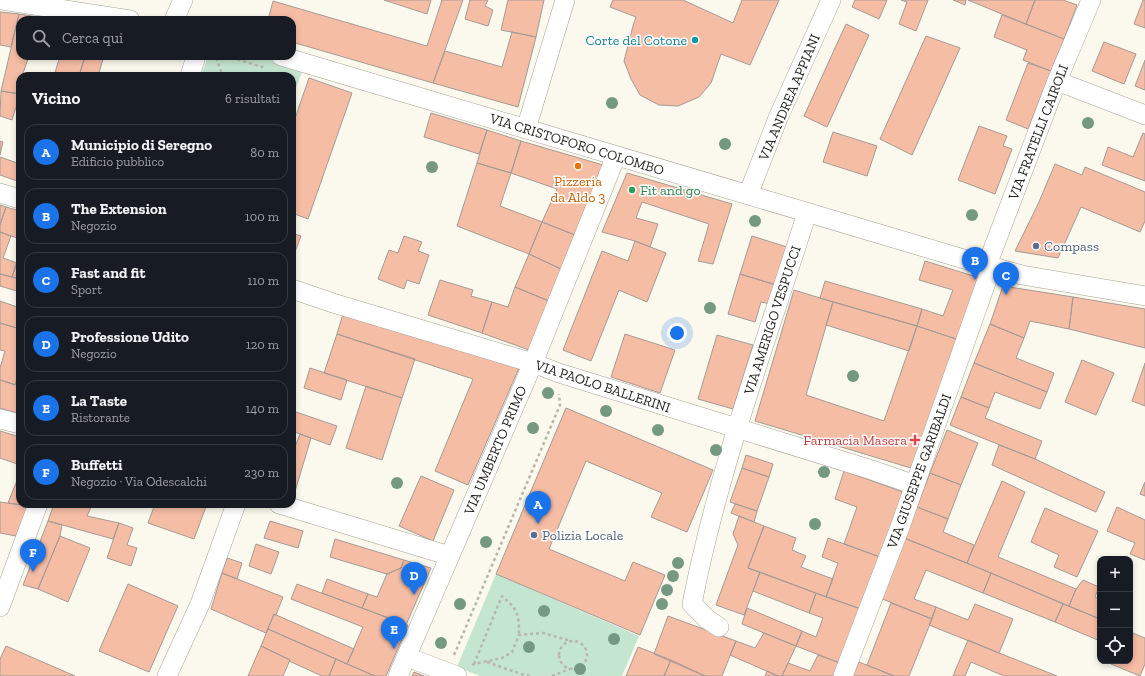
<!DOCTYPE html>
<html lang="it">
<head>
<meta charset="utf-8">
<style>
  body { margin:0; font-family:"Zilla Slab",serif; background:#242831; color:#f1f3f6 }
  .controls { position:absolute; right:12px; bottom:12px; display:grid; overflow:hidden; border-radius:8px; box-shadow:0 2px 6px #0003 }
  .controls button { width:36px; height:36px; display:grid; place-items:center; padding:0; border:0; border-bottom:1px solid #363941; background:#171b24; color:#f1f3f6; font:20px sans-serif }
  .you { position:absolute; left:677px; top:333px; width:14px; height:14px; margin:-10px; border:3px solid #fff; border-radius:50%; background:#1a73e8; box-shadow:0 0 0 6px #1a73e833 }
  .badge { display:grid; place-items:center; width:26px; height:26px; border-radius:50%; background:#1a73e8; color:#fff; font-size:13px; font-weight:700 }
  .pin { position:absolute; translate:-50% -33px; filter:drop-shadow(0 1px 2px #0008) }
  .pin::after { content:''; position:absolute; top:21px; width:14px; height:12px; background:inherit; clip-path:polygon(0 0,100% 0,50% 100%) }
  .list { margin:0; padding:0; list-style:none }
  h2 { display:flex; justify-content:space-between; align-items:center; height:52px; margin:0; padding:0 16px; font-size:17px }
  h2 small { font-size:13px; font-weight:400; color:#9ea1a6 }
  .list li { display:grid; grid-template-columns:26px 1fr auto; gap:12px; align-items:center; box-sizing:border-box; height:56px; margin:0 8px 8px; padding:0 8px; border:1px solid #363941; border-radius:12px }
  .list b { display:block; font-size:15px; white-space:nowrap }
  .list p { margin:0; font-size:13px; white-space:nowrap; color:#9ea1a6 }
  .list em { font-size:13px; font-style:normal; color:#9ea1a6 }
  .icon { flex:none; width:22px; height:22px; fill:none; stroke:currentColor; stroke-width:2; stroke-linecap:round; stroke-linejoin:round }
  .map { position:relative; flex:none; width:1145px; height:676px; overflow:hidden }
  .search { position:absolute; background:#171b24; box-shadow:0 2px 6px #0003; left:16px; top:16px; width:280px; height:44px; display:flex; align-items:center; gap:10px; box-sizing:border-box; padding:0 14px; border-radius:12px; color:#9ea1a6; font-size:15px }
  .panel { position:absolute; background:#171b24; box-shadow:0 2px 6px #0003; left:16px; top:72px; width:280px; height:436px; border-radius:12px }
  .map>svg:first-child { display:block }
  .green { fill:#c4e5cf }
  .building { fill:#f6bda5; stroke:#a59a96 }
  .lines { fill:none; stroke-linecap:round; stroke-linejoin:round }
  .minor-casing { stroke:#a7a49a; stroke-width:20 }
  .path { stroke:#b7b5ac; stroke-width:2.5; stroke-dasharray:3 3; stroke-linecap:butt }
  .minor { stroke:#fff; stroke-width:19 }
  .tree { fill:#749882 }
  .culture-dot { fill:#0f9aa8; stroke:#fff; stroke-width:1.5 }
  .food-dot { fill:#e8710a; stroke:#fff; stroke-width:1.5 }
  .leisure-dot { fill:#2e9e5b; stroke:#fff; stroke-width:1.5 }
  .service-dot { fill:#5c6f8a; stroke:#fff; stroke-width:1.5 }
  .health-dot { fill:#e0444e; stroke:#fff; stroke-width:1.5 }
  .labels { text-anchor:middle; stroke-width:3; stroke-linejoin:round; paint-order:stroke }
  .culture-label { font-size:14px; fill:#0d838f; stroke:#fff; text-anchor:end }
  .street-label { font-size:14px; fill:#201f1b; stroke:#fff }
  .food-label { font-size:14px; fill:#c56008; stroke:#fff }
  .leisure-label { font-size:14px; fill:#27864d; stroke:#fff; text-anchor:start }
  .service-label { font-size:14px; fill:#4e5e75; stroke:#fff; text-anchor:start }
  .health-label { font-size:14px; fill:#be3a42; stroke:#fff; text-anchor:end }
</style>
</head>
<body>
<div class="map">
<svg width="1145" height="676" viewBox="0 0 1145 676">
  <rect width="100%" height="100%" fill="#fbf8ed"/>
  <path class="green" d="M208,56H259L303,69L292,99V76H201Z
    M496,574L639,636L622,676H480L457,667Z"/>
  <path class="building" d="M384,0H431L427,14Z
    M442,0H463L433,83L292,42V20H268L273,1L427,46Z
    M470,0H488L485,6L493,10L488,26L465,19Z
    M508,0H544L536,37L501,30Z
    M613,0H683L733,23L742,0H779L750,65L721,54L711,83L699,97L678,106L659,105L640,95L631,79L624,61L633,26L636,17L610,7Z
    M855,0H887L879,19L852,7Z
    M901,0H928L916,31L899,24L907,2Z
    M953,0H966L965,5Z
    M968,0H1035L1026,24Z
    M1035,0H1063L1077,5L1064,39L1026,24Z
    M1143,0H1145V28L1134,24Z
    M0,12L19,14L11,47L0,45Z
    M19,14L58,20H20V56H29L22,76H25H20V94L1,91Z
    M1002,15L1064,39L1051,71L1023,60L1027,50L994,37Z
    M846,24L869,35L827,127L804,116Z
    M512,32L536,37L518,107L433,83L445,51L502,67Z
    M926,36L960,48L912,155L880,139Z
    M1104,42L1136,54L1124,84L1092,71Z
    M60,56H85L79,76H54Z
    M85,56H104L98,76H79Z
    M1145,60V90L1135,86Z
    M1028,63L1051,71L1028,129L1006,120Z
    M309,78L352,93L308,219L292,213V127Z
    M1,91L20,94L12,120L0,116Z
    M431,113L487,130L479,154L424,137Z
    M979,126L1007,136L1003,146L1012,149L995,194L958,180Z
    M487,130L521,141L511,173L477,163Z
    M833,132L877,146L867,176L823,162Z
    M1143,133L1145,134V181L1102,165L1108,147L1133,157Z
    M0,141L3,142L0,155Z
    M521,141L603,165L575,235L542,222L557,189L511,173Z
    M0,157L20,164V182L0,175Z
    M477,163L511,173L500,206L542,222L529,254L457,226Z
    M1055,164L1082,175L1085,167L1145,192V221L1140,232L1081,207L1058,258L1015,251L1039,202Z
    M627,173L732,204L713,264L698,261L709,224L642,202L636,218L658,224L650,247L635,241L602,232Z
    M0,205L6,207L0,225Z
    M6,207L20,211V239L0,232V225Z
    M542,222L575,235L561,269L529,254Z
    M0,232L11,236L3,258L17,263L12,277L0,274Z
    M292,233L301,236L292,260Z
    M404,236L422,242L418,251L429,255L419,284L407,280L404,289L378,279L389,250L398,253Z
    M752,236L787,247L776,285L740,274Z
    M635,241L666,253L647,302L619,290L591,361L563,350L602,251L628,261Z
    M529,254L561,269L549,301L515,287Z
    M19,255H20V279L12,277Z
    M925,261L980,278L959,340L917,326L922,309L943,316L953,290L919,280Z
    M0,274L20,279V292L0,286Z
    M740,274L776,285L770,304L761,302L755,322L728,314Z
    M440,280L473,290L471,296L492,302L482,333L428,315Z
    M825,281L922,309L917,326L820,298Z
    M1003,286L1073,297L1069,329L1030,321L1024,338L990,324Z
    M515,287L549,301L529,350L482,333L492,302L508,307Z
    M794,290L833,302L806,395L884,421L917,326L959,340L911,468L755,421Z
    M1073,297L1145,309V348L1069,329Z
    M0,301L20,308V329L0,323Z
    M833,302L917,326L909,351L826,325Z
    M343,314L519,368L468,485L435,471L473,379L337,334Z
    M0,323L20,329V369L15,385L0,380V368L5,351L0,350Z
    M990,324L1024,338L1016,358L1054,373L1047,392L974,363Z
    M337,334L415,359L402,398L324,373Z
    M625,334L675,350L660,393L611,377Z
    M717,335L753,345L733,409L698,399Z
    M1082,360L1114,373L1096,415L1065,402Z
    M974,363L1047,392L1040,409L995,392L989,408L961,397Z
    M1145,363V406L1132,401Z
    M310,368L347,380L341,400L304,388Z
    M0,380L20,386V414L0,408Z
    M366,386L402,398L382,460L346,448Z
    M961,397L989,408L985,418L1042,441L1035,459L950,425Z
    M566,408L713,470L687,532L651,517L662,493L586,461L549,549L625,581L633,562L665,575L640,635L496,574Z
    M293,411L337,426L330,445L292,431V415Z
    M947,430L978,443L961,485L930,473Z
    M0,431L20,437V465L0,458Z
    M300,434L311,438L293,498L292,454Z
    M999,445L1035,459L1105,492L1096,512L992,465Z
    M746,455L773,464L769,477L742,468Z
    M742,468L769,477L757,511L730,502Z
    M844,471L903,492L880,557L844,544L857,507L835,499Z
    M20,473V504H29V506L8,503Z
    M930,473L961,485L948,519L917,507Z
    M421,476L454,490L433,541L399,526Z
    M1002,481L1025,492L998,557L1076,589L1069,606L967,563Z
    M1145,482V496L1140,494Z
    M0,502L29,506L16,536L0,533Z
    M54,504L92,505L87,516L119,523L113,539L48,521Z
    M155,504H207L194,539L148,523Z
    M735,504L757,511L754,522L731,513Z
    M917,507L948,519L943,532L974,545L967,563L904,538Z
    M1117,507L1145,520V560L1130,554L1135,543L1107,531Z
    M1045,508L1098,531L1077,577L1054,567L1059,555L1031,542Z
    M739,516L764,526L748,568L760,572L744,615L716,605L738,545L733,534Z
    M48,521L62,525L60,536L38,589L23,585Z
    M270,521L303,531L298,548L264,538Z
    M119,523L133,528L127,545L137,548L131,566L107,558Z
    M764,526L796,538L792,550L806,556L801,567L833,579L826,597L748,568Z
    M60,536L90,548L68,602L38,589Z
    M828,538L880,557L861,609L826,597L838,563L822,557Z
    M904,538L991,573L983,593L926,570L914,599L936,607L932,619L880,598Z
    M335,539L404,560L401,568L387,574L330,557Z
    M256,544L279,552L271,574L249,566Z
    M227,558L242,563L237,579L222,573Z
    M404,560L431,568L406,625L362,608L368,594L377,597L387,574L401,568Z
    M760,572L816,593L809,613L753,591Z
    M222,573L283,597L276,615L274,614L266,633L211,609Z
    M991,573L1063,604L1055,622L983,593Z
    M327,579L368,594L362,608L322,593Z
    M1083,580L1099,587L1095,597L1100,599V619L1069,606L1076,589Z
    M128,584L178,606L149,672L99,651Z
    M297,584L408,625L386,676H375L347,664L363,627L291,599Z
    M816,593L861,609L840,663L796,646L802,631L816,637L823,618L809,613Z
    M891,603L932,619L909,676H894L867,665Z
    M975,604L1013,619L999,653L929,625L936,607L968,620Z
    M1063,604L1100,619V641L1055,622Z
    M747,608L802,631L796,646L742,624Z
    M274,614L354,649L347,664L268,629Z
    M668,616L736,641L722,676H705L654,654Z
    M268,629L336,659L329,676H322L289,661L290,660L261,646Z
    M1130,632L1145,638V664L1140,676L1111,664L1113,661H1130Z
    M764,633L796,646L782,676H778L730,655L736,641L755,648Z
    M968,640L999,653L1057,676H1004L971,662L965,676H953Z
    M6,646L75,676H0V659Z
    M261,646L290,660L283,676H248Z
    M638,647L671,660L664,676H626Z
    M818,655L840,663L835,676H782L788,663L810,671Z
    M336,659L347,664L375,676H329Z
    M671,660L705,676H664Z
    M859,662L894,676H853Z
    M767,671L778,676H765Z
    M414,672L424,676H412Z"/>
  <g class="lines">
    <defs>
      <path id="minor" d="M2,0L130,20
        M174,20L183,0
        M281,56L964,259L1022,275L1145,296
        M190,76L196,56
        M1057,81L1145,115
        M526,129L565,0
        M0,193L20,199
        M748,195L778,118L831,0
        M292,289L333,303L533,363L559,373L872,470L915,485
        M0,419L20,424
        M279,504L450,556
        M0,607L38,504
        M719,627L707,619L692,604C718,470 766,342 807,213
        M407,657L457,676
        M167,676L200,604L236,504
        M398,676L533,363L616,156
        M843,676L900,527L988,277L987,265L1057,81L1091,0"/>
    </defs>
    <use href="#minor" class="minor-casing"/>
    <path class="path" d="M226,56L266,68
      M216,58L223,76
      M559 655a14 14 0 1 1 28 0a14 14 0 1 1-28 0Z
      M454,655L560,405L559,394
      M487,662L524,675L531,676
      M474,664L502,596C518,610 519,614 519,635
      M472,665L474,664L502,658L512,652L519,635L543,633L571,641
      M552,676L570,669"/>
    <use href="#minor" class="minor"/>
  </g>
  <g class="tree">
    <circle cx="612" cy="103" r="6"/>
    <circle cx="1088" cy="123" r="6"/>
    <circle cx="725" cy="144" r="6"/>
    <circle cx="432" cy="167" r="6"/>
    <circle cx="972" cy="215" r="6"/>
    <circle cx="755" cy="221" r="6"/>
    <circle cx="710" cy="308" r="6"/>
    <circle cx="853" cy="376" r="6"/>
    <circle cx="548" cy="393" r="6"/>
    <circle cx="606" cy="411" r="6"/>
    <circle cx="533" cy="428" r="6"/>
    <circle cx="658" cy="430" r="6"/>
    <circle cx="716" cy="450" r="6"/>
    <circle cx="824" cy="472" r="6"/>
    <circle cx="397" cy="483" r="6"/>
    <circle cx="815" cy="524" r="6"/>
    <circle cx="486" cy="542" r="6"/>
    <circle cx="678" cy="563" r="6"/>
    <circle cx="673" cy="576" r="6"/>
    <circle cx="667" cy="590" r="6"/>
    <circle cx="460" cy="604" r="6"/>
    <circle cx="662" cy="604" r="6"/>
    <circle cx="544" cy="611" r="6"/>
    <circle cx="614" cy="639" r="6"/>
    <circle cx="441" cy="643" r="6"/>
    <circle cx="529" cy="647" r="6"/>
    <circle cx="580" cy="669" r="6"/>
  </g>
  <circle class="culture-dot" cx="695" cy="40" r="4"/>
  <circle class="food-dot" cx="578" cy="166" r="4"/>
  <circle class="leisure-dot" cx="632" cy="190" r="4"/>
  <g class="service-dot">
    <circle cx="1036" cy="246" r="4"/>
    <circle cx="534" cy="535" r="4"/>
  </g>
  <path class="health-dot" d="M913 434h4v4h4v4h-4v4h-4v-4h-4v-4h4z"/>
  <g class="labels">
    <g class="culture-label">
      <text x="687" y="45">Corte del Cotone</text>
    </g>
    <g class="street-label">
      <text transform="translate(789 97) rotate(-67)" y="5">VIA ANDREA APPIANI</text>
      <text transform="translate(1038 132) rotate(-69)" y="5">VIA FRATELLI CAIROLI</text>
      <text transform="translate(577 144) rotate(17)" y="5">VIA CRISTOFORO COLOMBO</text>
      <text transform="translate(772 320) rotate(-72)" y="5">VIA AMERIGO VESPUCCI</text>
      <text transform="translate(603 386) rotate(18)" y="5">VIA PAOLO BALLERINI</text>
      <text transform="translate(495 450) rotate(-67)" y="5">VIA UMBERTO PRIMO</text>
      <text transform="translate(919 471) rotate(-70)" y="5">VIA GIUSEPPE GARIBALDI</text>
    </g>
    <g class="food-label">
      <text x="578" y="186">Pizzeria<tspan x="578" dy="16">da Aldo 3</tspan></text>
    </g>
    <g class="leisure-label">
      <text x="640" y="195">Fit and go</text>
    </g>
    <g class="service-label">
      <text x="1044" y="251">Compass</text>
      <text x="542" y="540">Polizia Locale</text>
    </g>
    <g class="health-label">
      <text x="907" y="445">Farmacia Masera</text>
    </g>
  </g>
</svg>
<div class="controls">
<button>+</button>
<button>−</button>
<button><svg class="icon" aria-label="locate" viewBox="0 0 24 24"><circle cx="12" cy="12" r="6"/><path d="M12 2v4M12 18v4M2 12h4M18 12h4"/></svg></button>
</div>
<div class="you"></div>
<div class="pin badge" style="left:538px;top:524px">A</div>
<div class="pin badge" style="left:975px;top:280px">B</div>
<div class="pin badge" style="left:1006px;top:295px">C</div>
<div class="pin badge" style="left:414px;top:595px">D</div>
<div class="pin badge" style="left:394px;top:649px">E</div>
<div class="pin badge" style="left:33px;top:572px">F</div>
<div class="search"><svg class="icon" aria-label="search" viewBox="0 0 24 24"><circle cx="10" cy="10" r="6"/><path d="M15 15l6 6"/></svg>Cerca qui</div>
<section class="panel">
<h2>Vicino<small>6 risultati</small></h2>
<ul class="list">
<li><span class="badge">A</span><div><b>Municipio di Seregno</b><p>Edificio pubblico</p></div><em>80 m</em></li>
<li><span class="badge">B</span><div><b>The Extension</b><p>Negozio</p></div><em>100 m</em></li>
<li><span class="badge">C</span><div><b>Fast and fit</b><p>Sport</p></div><em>110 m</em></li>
<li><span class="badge">D</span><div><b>Professione Udito</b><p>Negozio</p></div><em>120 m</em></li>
<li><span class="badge">E</span><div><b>La Taste</b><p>Ristorante</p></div><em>140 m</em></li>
<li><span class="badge">F</span><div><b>Buffetti</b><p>Negozio · Via Odescalchi</p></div><em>230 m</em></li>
</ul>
</section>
</div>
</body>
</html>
